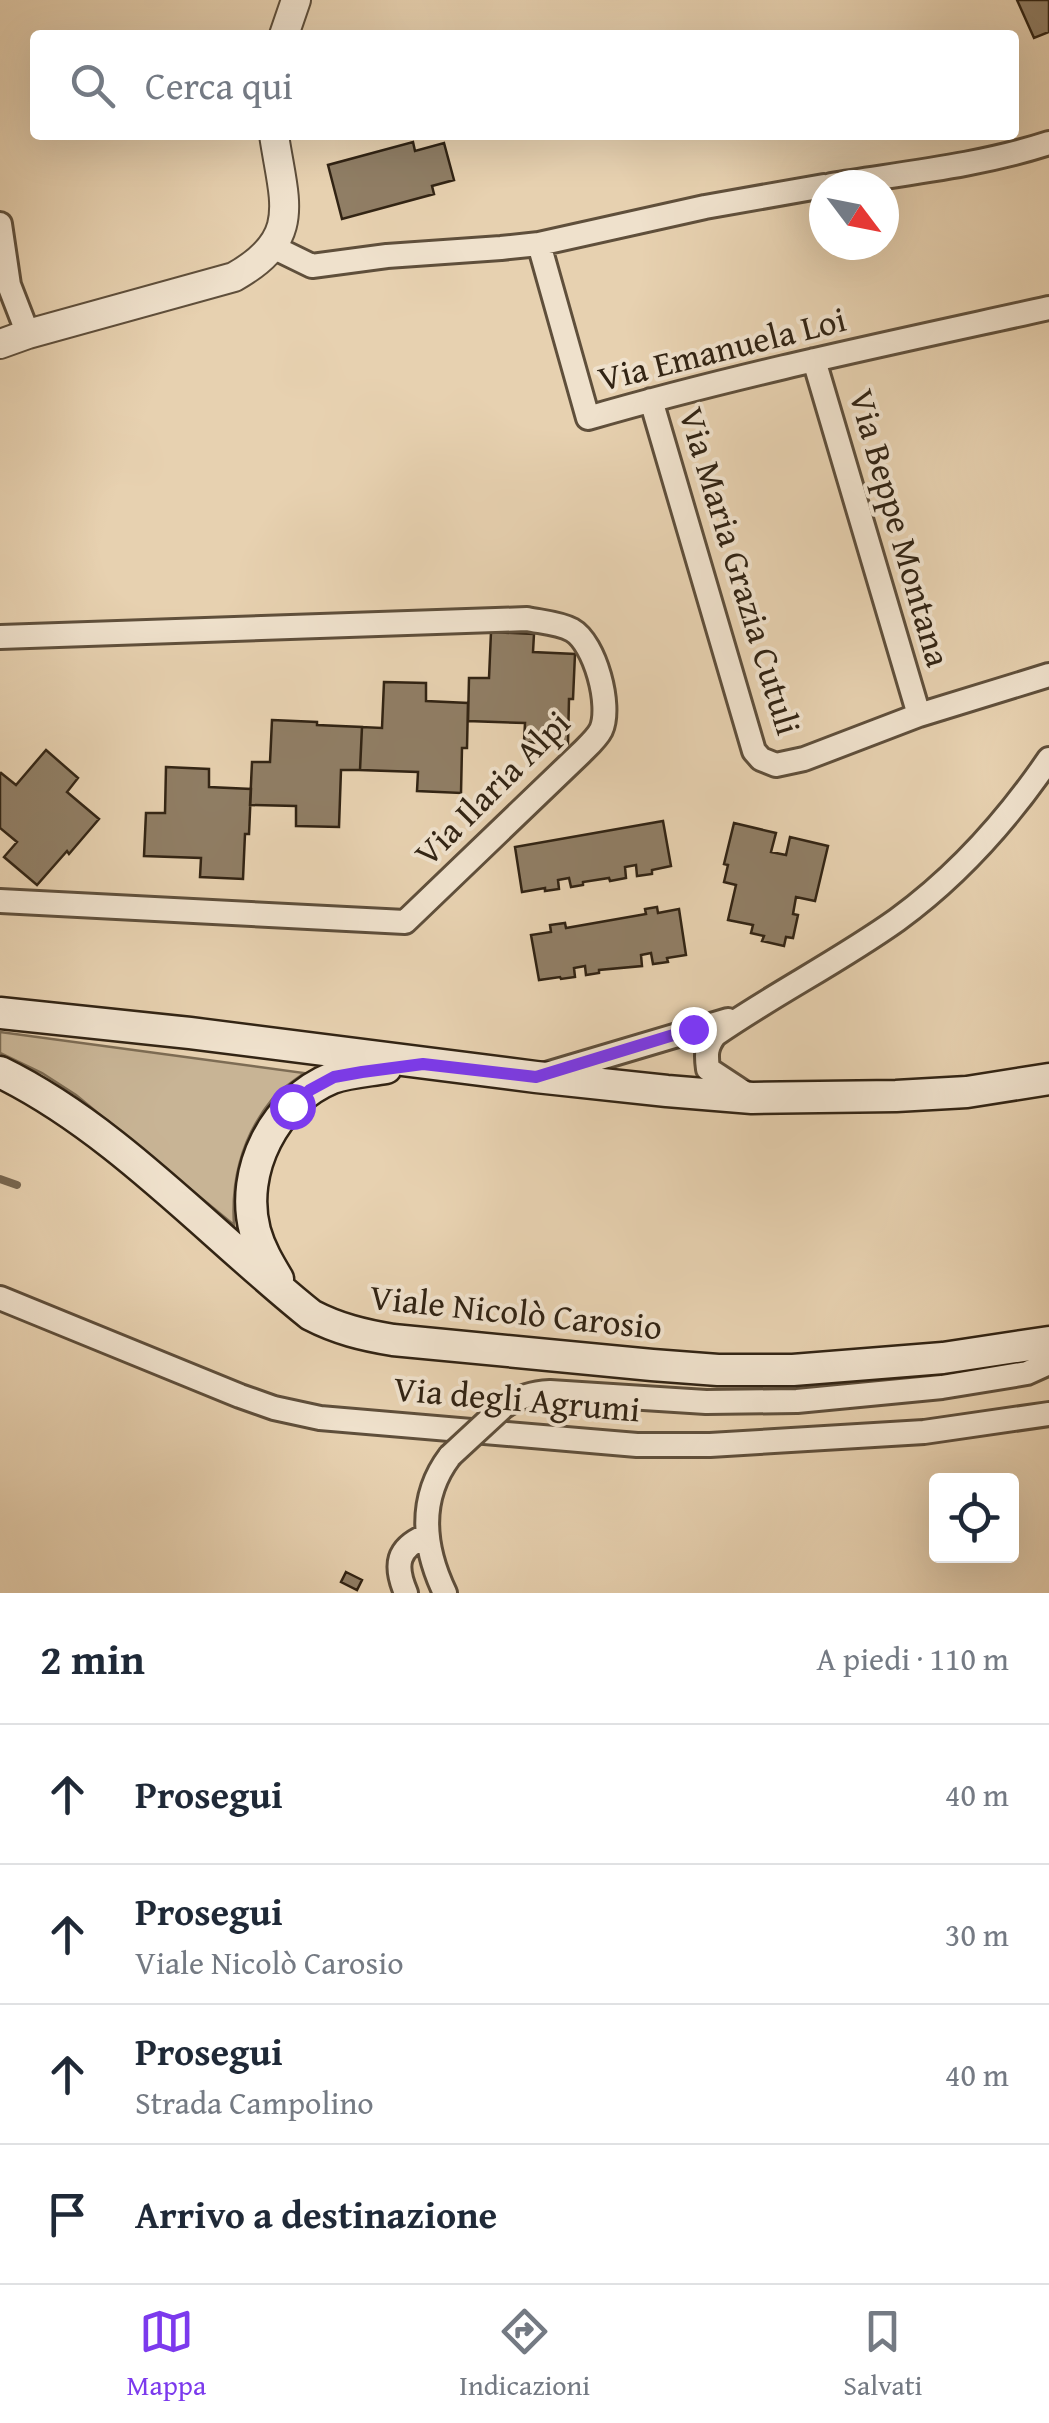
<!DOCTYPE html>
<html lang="it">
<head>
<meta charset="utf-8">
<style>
  body { margin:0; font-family:"Gentium Book Plus",serif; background:#f2f2f3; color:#1f2937 }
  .controls { position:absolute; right:30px; bottom:30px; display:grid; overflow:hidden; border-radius:10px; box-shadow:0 10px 40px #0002 }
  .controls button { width:90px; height:90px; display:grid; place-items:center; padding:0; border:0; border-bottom:2px solid #e0e1e3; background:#fff; color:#1f2937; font:50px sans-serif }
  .compass { position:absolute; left:809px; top:170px; width:90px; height:90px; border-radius:50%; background:#fff; box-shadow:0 10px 40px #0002; rotate:122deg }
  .stop { position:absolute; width:30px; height:30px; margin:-22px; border:8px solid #7c3aed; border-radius:50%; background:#fff }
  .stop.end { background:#7c3aed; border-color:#fff; box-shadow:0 2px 10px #0008 }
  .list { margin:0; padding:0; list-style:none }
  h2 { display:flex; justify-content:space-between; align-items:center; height:130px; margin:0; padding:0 40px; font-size:42px }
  h2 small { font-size:32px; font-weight:400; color:#747a83 }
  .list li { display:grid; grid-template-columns:65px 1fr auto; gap:30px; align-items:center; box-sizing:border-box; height:140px; padding:0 40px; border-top:2px solid #e0e1e3 }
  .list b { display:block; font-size:38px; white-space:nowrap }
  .list p { margin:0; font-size:32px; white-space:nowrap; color:#747a83 }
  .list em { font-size:32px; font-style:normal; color:#747a83 }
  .icon { flex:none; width:55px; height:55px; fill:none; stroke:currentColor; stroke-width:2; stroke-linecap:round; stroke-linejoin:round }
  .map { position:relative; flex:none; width:1049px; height:1593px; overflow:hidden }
  .search { position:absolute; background:#fff; box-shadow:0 10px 40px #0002; left:30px; right:30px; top:30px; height:110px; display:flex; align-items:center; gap:25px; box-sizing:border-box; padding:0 35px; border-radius:10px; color:#747a83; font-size:38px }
  .sheet { height:690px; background:#fff }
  nav { display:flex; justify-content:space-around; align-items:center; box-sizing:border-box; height:140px; border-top:2px solid #e0e1e3; background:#fff; font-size:28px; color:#747a83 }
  nav a { display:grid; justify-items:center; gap:5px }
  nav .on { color:#7c3aed }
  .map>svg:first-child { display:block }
  .green { fill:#c8b495; stroke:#7d6c54; stroke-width:2.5 }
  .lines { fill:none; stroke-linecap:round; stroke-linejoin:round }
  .stream { stroke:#796852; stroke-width:8 }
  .building { fill:#907e65; stroke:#322414; stroke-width:2.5 }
  .minor-casing { stroke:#5f4f3b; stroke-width:28 }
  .tertiary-casing { stroke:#5f4f3b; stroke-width:32 }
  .secondary-casing { stroke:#322414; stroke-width:35 }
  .minor { stroke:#efe1cc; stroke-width:22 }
  .tertiary { stroke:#efe1cc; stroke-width:28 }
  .secondary { stroke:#efe1cc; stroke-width:30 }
  .minor-bridge-casing { stroke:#5f4f3b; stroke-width:28; stroke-linecap:butt }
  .minor-bridge { stroke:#efe1cc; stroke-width:22 }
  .route { stroke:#7c3aed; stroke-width:12 }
  .labels { text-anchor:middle; stroke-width:8; stroke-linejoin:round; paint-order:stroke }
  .street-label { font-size:35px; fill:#322414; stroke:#efe1cc }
</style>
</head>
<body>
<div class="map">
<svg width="1049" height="1593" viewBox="0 0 1049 1593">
  <rect width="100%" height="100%" fill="#e7d1b0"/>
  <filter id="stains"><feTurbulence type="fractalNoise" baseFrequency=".002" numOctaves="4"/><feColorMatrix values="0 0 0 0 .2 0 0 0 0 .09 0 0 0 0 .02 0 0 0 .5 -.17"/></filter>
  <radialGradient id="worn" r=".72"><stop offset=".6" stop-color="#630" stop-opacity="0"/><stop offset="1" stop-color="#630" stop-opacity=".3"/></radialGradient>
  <path class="green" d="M0,1032L304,1073C294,1081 282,1088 273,1098C242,1136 231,1178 234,1225L76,1095L42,1073L0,1053Z"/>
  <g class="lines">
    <path class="stream" d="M0,1179L17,1185"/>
  </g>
  <path class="building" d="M1017,0H1049V32L1034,38Z
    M413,142L415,151L444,143L454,180L432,186L434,194L342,219L328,165Z
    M491,632L534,634L533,652L575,654L573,699H569L568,744L524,742L525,723L468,721L469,678H489Z
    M384,682L426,683V701L468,703L467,748H462L461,793L417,791L418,772L360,770L362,727L382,728Z
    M272,720L317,722V725L362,727L360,770H341L339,827L296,826V806L250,805L252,762H270Z
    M46,750L78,778L67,792L99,819L69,854L67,851L37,885L4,857L17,842L0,828V774L1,773L16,785Z
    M166,767L209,769V787L251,789L249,834H245L243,879L200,877L201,858L144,856L146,813H165Z
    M663,821L671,866L652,870V874L637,876L636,865L625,867L626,878L610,881L609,878L583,882V885L571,887L569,878L558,880L559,889L545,891V888L522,892L515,847Z
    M734,823L776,833L771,852L786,855L790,837L828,846L815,901L796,897L793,914L798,915L793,938L786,937L784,946L762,941L764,936L751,933L753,925L728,920L736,885L724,882L728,865L724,864Z
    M657,907L658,913L679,909L686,955L667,958L668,962L653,964L651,953L641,955L642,966L599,970V973L586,975L585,966L574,968L575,977L561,979L560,977L539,980L531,935L551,932L550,925L565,923L566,928L646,914L645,909Z
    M346,1572L362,1580L357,1590L341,1582Z"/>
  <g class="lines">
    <defs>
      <path id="minor" d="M831,185C905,173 978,166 1049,143
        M0,224L9,285L28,334
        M539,244L588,418C740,374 895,342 1049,308
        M273,247L312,266L387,256L501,248L539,244L705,207L824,186
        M814,360L919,715
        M651,400L754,751L761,759L776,765L804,759L919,715L1049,675
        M0,637L527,619C541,622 559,623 572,630C595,643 612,706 601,730C597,738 588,746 581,753L405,922L0,901
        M543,1075L728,1020
        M749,1096L708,1069C706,1054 706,1047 715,1035C774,994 838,962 897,920C956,877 1008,819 1049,759
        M0,1298L240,1396L274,1408L320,1418L637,1445H710L924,1432L1049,1414
        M504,1406C520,1397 532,1393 550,1392L706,1402L797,1401L942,1387L1027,1373L1049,1363
        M406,1593C394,1565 397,1548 426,1536
        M445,1593C423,1547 418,1498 450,1456"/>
      <path id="tertiary" d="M284,35L296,0
        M0,344L28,334L234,277C303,238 284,202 274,135"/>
      <path id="secondary" d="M0,1013L190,1033L536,1077L667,1091L752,1098L896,1096L967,1092L1049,1079
        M0,1072C115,1128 211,1235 311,1315C338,1329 363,1335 393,1340L652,1365L718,1370H793L943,1358L1049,1342
        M278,1279C269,1264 260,1249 255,1231C239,1171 275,1101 332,1078C349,1072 368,1071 386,1068"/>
    </defs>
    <use href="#minor" class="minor-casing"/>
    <use href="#tertiary" class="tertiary-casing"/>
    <use href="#secondary" class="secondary-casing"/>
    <use href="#minor" class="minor"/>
    <use href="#tertiary" class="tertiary"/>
    <use href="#secondary" class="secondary"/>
    <defs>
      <path id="minor-bridge" d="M450,1456L504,1406"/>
    </defs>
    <use href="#minor-bridge" class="minor-bridge-casing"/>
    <use href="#minor-bridge" class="minor-bridge"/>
  </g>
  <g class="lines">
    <path class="route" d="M292,1106L310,1090L334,1077L362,1072L423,1064L536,1077L693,1029"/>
  </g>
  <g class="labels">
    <g class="street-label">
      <text transform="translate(722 349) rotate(-14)" y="12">Via Emanuela Loi</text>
      <text transform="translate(900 528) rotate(74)" y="12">Via Beppe Montana</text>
      <text transform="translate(740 571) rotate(73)" y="12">Via Maria Grazia Cutuli</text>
      <text transform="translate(492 788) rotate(-45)" y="12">Via Ilaria Alpi</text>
      <text transform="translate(516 1312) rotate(6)" y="12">Viale Nicolò Carosio</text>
      <text transform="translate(517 1399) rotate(5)" y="12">Via degli Agrumi</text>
    </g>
  </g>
  <rect width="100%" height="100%" filter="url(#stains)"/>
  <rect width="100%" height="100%" fill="url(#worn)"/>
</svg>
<div class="controls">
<button><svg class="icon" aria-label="locate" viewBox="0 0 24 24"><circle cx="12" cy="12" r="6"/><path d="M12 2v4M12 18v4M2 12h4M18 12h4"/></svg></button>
</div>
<svg class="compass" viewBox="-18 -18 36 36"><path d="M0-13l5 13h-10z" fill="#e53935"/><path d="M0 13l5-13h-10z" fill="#747a83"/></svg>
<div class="stop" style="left:292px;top:1106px"></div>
<div class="stop end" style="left:693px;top:1029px"></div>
<div class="search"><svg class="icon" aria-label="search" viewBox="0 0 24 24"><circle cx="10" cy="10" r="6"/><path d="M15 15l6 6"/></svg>Cerca qui</div>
</div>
<section class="sheet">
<h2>2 min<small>A piedi · 110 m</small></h2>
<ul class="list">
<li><svg class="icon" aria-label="ahead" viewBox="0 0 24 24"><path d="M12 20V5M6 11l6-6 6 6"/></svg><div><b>Prosegui</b></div><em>40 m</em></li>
<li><svg class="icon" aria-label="ahead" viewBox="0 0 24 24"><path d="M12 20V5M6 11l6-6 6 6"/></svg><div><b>Prosegui</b><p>Viale Nicolò Carosio</p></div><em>30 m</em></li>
<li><svg class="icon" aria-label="ahead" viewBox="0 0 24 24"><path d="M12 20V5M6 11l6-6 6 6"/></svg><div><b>Prosegui</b><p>Strada Campolino</p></div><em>40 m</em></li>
<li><svg class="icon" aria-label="arrive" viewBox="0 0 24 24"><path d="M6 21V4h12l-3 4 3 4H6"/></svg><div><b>Arrivo a destinazione</b></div></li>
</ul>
</section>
<nav>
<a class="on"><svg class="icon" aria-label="map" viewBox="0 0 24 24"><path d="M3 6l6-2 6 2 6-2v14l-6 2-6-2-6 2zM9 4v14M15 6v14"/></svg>Mappa</a>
<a><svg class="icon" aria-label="directions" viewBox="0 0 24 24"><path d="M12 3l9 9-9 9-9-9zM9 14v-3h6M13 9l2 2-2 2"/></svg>Indicazioni</a>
<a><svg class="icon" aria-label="saved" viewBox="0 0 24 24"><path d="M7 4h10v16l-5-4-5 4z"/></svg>Salvati</a>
</nav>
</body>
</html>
